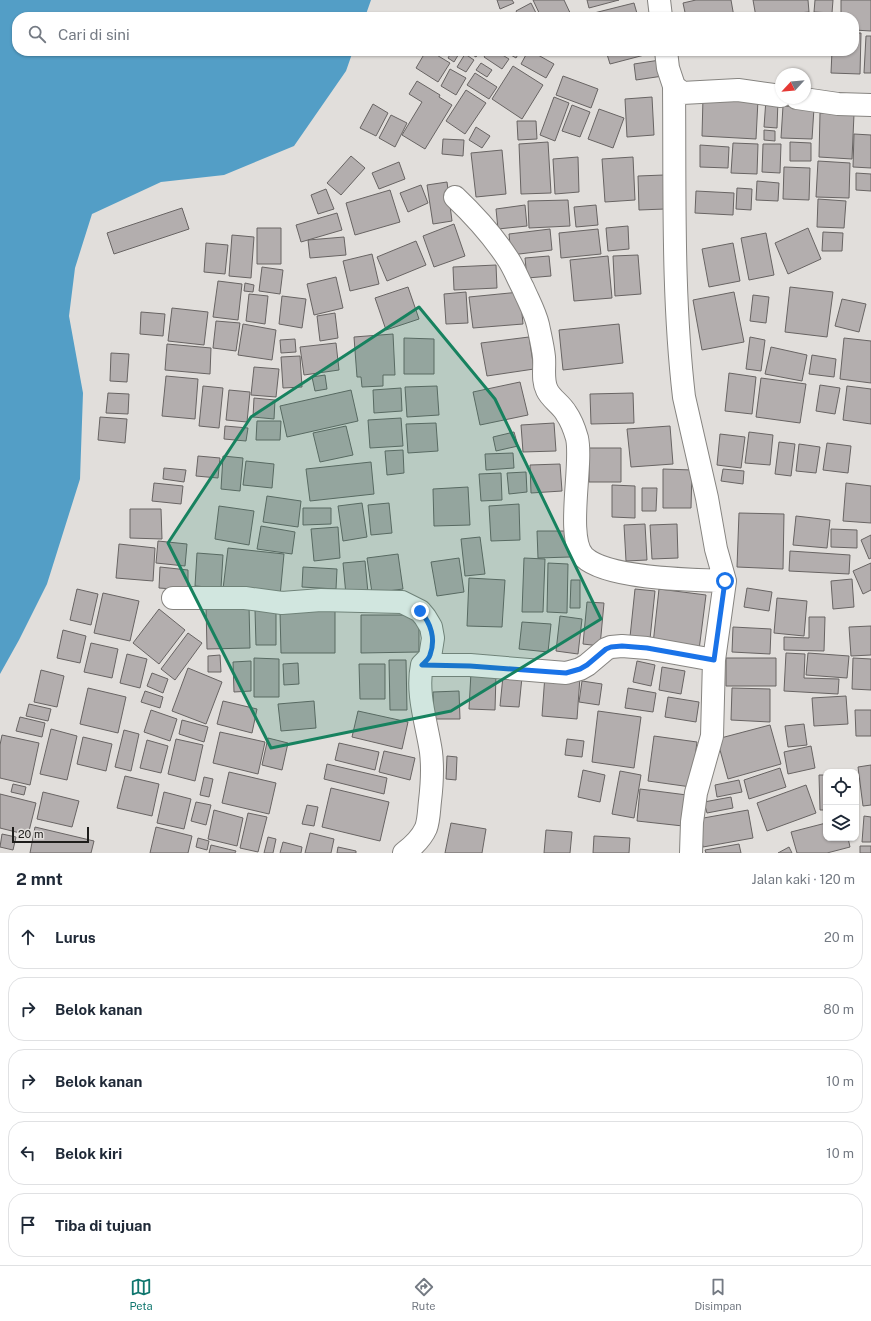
<!DOCTYPE html>
<html lang="id">
<head>
<meta charset="utf-8">
<style>
  body { margin:0; font-family:"Public Sans",sans-serif; background:#f2f2f3; color:#1f2937 }
  .controls { position:absolute; right:12px; bottom:12px; display:grid; overflow:hidden; border-radius:8px; box-shadow:0 1px 3px #0004 }
  .controls button { width:36px; height:36px; display:grid; place-items:center; padding:0; border:0; border-bottom:1px solid #e0e1e3; background:#fff; color:#1f2937; font:20px sans-serif }
  .compass { position:absolute; left:775px; top:68px; width:36px; height:36px; border-radius:50%; background:#fff; box-shadow:0 1px 3px #0004; rotate:244deg }
  .scale { position:absolute; left:12px; bottom:10px; width:77px; box-sizing:border-box; padding-left:4px; border:2px solid #1e1d1b; border-top:0; font-size:11px; line-height:14px; white-space:nowrap; color:#1e1d1b; -webkit-text-stroke:3px #e1dedb; paint-order:stroke }
  .stop { position:absolute; width:12px; height:12px; margin:-9px; border:3px solid #1a73e8; border-radius:50%; background:#fff }
  .stop.end { background:#1a73e8; border-color:#fff; box-shadow:0 1px 4px #0008 }
  .list { margin:0; padding:0; list-style:none }
  h2 { display:flex; justify-content:space-between; align-items:center; height:52px; margin:0; padding:0 16px; font-size:17px }
  h2 small { font-size:13px; font-weight:400; color:#747a83 }
  .list li { display:grid; grid-template-columns:26px 1fr auto; gap:12px; align-items:center; box-sizing:border-box; height:64px; margin:0 8px 8px; padding:0 8px; border:1px solid #e0e1e3; border-radius:16px }
  .list b { display:block; font-size:15px; white-space:nowrap }
  .list em { font-size:13px; font-style:normal; color:#747a83 }
  .icon { flex:none; width:22px; height:22px; fill:none; stroke:currentColor; stroke-width:2; stroke-linecap:round; stroke-linejoin:round }
  .map { position:relative; flex:none; width:871px; height:853px; overflow:hidden }
  .search { position:absolute; background:#fff; box-shadow:0 1px 3px #0004; left:12px; right:12px; top:12px; height:44px; display:flex; align-items:center; gap:10px; box-sizing:border-box; padding:0 14px; border-radius:16px; color:#747a83; font-size:15px }
  .sheet { height:412px; background:#fff }
  nav { display:flex; justify-content:space-around; align-items:center; box-sizing:border-box; height:56px; border-top:1px solid #e0e1e3; background:#fff; font-size:11px; color:#747a83 }
  nav a { display:grid; justify-items:center; gap:2px }
  nav .on { color:#0f766e }
  .map>svg:first-child { display:block }
  .water { fill:#539ec6 }
  .building { fill:#b3aeae; stroke:#686463 }
  .lines { fill:none; stroke-linecap:round; stroke-linejoin:round }
  .street-casing { stroke:#868480; stroke-width:24 }
  .street { stroke:#fff; stroke-width:22 }
  .route { stroke:#1a73e8; stroke-width:5 }
  .marked { fill:#17825f; fill-opacity:0.2; stroke:#17825f; stroke-width:3; stroke-linejoin:round }
</style>
</head>
<body>
<div class="map">
<svg width="871" height="853" viewBox="0 0 871 853">
  <rect width="100%" height="100%" fill="#e1dedb"/>
  <path class="water" d="M0,0H371L365,17H17V51H353L346,71L294,146L224,175L161,182L92,214L75,268L69,316L83,393L80,479L47,584L19,640L0,674Z"/>
  <path class="building" d="M497,0H512L514,3L500,9Z
    M533,0H564L572,17H541Z
    M587,0H619L589,8Z
    M696,0H731L734,17H686L683,3Z
    M753,0H808L809,12L756,17Z
    M815,0H833L832,13L814,12Z
    M841,0H871V31L854,30V17H841Z
    M531,3L538,17H519L516,11Z
    M634,3L638,17H586V15Z
    M854,33H861L860,74L831,73L832,51H854Z
    M866,36H871V73H864Z
    M426,51H430L450,63L438,82L416,68Z
    M452,51L460,52L454,62L448,58Z
    M466,51H480L476,57Z
    M488,51H496L509,59L502,69L484,57Z
    M504,51H520L516,58Z
    M528,51H531L554,64L546,78L521,64Z
    M606,51H651L652,53L610,64Z
    M465,54L474,60L466,72L457,67Z
    M660,60L663,76L636,80L634,64Z
    M481,63L492,70L487,77L476,70Z
    M513,66L543,85L522,119L492,99Z
    M450,69L466,78L456,95L441,86Z
    M475,73L497,87L489,99L467,85Z
    M563,76L598,89L591,108L556,95Z
    M417,81L440,95L439,97L452,105L425,149L402,135L422,102L409,94Z
    M466,90L486,103L465,134L446,121Z
    M554,97L569,103L555,141L540,135Z
    M652,97L654,135L627,137L625,99Z
    M703,97L758,100L756,139L702,136Z
    M766,99L778,100L777,128L764,127Z
    M373,104L388,113L376,136L360,128Z
    M572,105L590,112L580,137L562,131Z
    M783,106L814,108L812,139L781,138Z
    M599,109L624,118L613,148L588,139Z
    M820,113L854,114L852,159L819,157Z
    M391,115L407,123L395,147L379,138Z
    M517,121H536L537,139L518,140Z
    M476,127L490,136L482,148L469,140Z
    M764,130L775,131V141L764,140Z
    M854,134L871,135V168L853,167Z
    M443,139L464,140L463,156L442,154Z
    M548,142L551,193L521,194L519,144Z
    M790,142L811,143V161H790Z
    M733,143L758,144L757,174L731,173Z
    M763,144H781L780,173L762,172Z
    M700,145L729,147L728,168L700,167Z
    M502,150L506,194L476,197L471,153Z
    M351,156L365,168L341,195L327,183Z
    M578,157L579,192L555,194L553,159Z
    M633,157L635,200L605,202L602,159Z
    M818,161L850,163L849,198L816,197Z
    M399,162L405,179L379,189L372,173Z
    M784,167L810,168L809,200L783,199Z
    M856,173L871,174V191L856,190Z
    M664,175L665,209L639,210L638,176Z
    M757,181L779,183L778,201L756,200Z
    M447,182L452,221L433,224L427,185Z
    M421,185L428,203L408,212L400,193Z
    M737,188L752,189L751,210L736,209Z
    M326,189L334,209L318,214L311,195Z
    M390,190L400,222L355,235L346,203Z
    M696,191L734,193L733,215L695,213Z
    M818,199L846,201L844,228L817,227Z
    M568,200L570,226L529,228L528,201Z
    M525,205L527,226L498,229L496,209Z
    M596,205L598,225L576,227L574,207Z
    M182,208L189,229L114,254L107,233Z
    M337,213L342,230L301,242L296,225Z
    M454,224L465,256L434,267L423,236Z
    M628,226L629,249L608,251L606,228Z
    M257,228H281V264H257Z
    M808,228L821,259L788,274L775,243Z
    M550,229L552,250L511,255L509,234Z
    M598,229L601,254L561,258L559,233Z
    M823,232L843,233L842,251H822Z
    M766,233L774,275L749,280L741,238Z
    M232,235L254,237L251,278L229,276Z
    M344,237L346,255L310,258L308,240Z
    M416,241L426,265L387,281L377,257Z
    M206,243L228,245L225,274L204,272Z
    M733,243L740,281L709,287L702,249Z
    M372,254L379,284L350,291L343,261Z
    M638,255L641,294L615,296L613,256Z
    M549,256L551,276L527,278L525,258Z
    M608,256L612,298L574,301L570,260Z
    M496,265L497,288L454,290L453,267Z
    M262,267L283,270L280,294L259,291Z
    M336,277L343,308L314,315L307,284Z
    M218,281L242,284L238,320L213,317Z
    M245,283L254,285L253,292L244,291Z
    M408,287L419,319L386,330L375,298Z
    M790,287L833,292L827,337L785,332Z
    M466,292L468,323L446,324L444,294Z
    M520,292L523,324L473,328L469,297Z
    M734,292L744,342L702,350L693,300Z
    M249,294L268,296L265,324L246,321Z
    M753,295L769,297L766,323L750,321Z
    M282,296L306,299L302,328L279,324Z
    M842,299L866,304L859,332L835,326Z
    M172,308L208,312L204,345L168,341Z
    M141,312L165,314L163,336L140,334Z
    M335,313L338,338L320,341L317,316Z
    M216,321L240,323L236,351L213,348Z
    M243,324L276,330L272,360L238,355Z
    M619,324L623,363L563,370L559,330Z
    M393,334L395,375H383V386L362,387L361,377H357L354,337Z
    M529,337L534,369L487,376L481,343Z
    M750,337L765,340L761,371L746,369Z
    M404,338L434,339V374H404Z
    M844,338L871,341V383L840,379Z
    M295,339L296,352L281,353L280,340Z
    M336,343L339,370L304,375L300,347Z
    M167,344L211,348L210,374L165,370Z
    M771,347L807,355L802,381L765,374Z
    M111,353L129,354L127,382L110,381Z
    M812,355L836,359L834,377L809,374Z
    M300,356L302,387L283,388L281,357Z
    M254,367L279,369L276,397L251,395Z
    M729,373L756,377L752,414L725,411Z
    M325,375L327,389L315,391L312,377Z
    M166,376L198,379L195,419L162,416Z
    M761,378L806,384L800,423L756,417Z
    M520,382L528,415L480,425L473,392Z
    M820,385L840,388L835,414L816,411Z
    M203,386L223,388L219,428L199,426Z
    M437,386L439,415L407,417L405,387Z
    M847,386L871,389V424L843,420Z
    M401,388L402,411L374,413L373,390Z
    M229,390L250,392L247,422L226,420Z
    M351,390L358,421L287,437L280,406Z
    M108,393L129,394L128,414L106,413Z
    M633,393L634,423L591,424L590,394Z
    M254,398L275,400L274,419L253,417Z
    M100,417L127,419L125,443L98,440Z
    M401,418L403,446L370,448L368,420Z
    M257,421H281L280,440H256Z
    M436,423L438,451L408,453L406,424Z
    M554,423L556,451L523,452L521,425Z
    M225,426L248,428L246,441L224,439Z
    M346,426L353,455L320,462L313,433Z
    M670,426L673,464L631,467L627,429Z
    M514,432L518,446L496,451L493,437Z
    M749,432L773,435L770,465L745,463Z
    M720,434L745,437L741,468L717,465Z
    M779,442L795,444L791,476L775,474Z
    M827,443L851,446L848,473L823,470Z
    M799,444L820,447L816,473L796,471Z
    M589,448H621V482H589Z
    M403,450L404,473L387,475L385,451Z
    M513,453L514,468L486,470L485,454Z
    M198,456L220,458L218,478L196,476Z
    M223,456L243,458L240,491L221,489Z
    M246,461L274,464L272,488L243,485Z
    M371,462L374,494L310,501L306,469Z
    M560,464L562,491L531,493L530,465Z
    M164,468L186,470L184,482L163,479Z
    M663,469L692,470L691,508H663Z
    M723,469L744,471L743,484L721,481Z
    M526,472L527,492L509,494L507,473Z
    M501,473L502,500L481,501L479,474Z
    M154,483L183,486L181,504L152,501Z
    M846,483L871,486V523L843,521Z
    M612,485L635,486V518L612,517Z
    M468,487L470,525L434,526L433,489Z
    M642,488H657L656,511H642Z
    M267,496L301,501L298,527L263,522Z
    M362,503L367,537L343,541L338,506Z
    M389,503L392,533L371,535L368,505Z
    M519,504L520,540L491,541L489,506Z
    M219,506L254,511L249,545L215,539Z
    M303,508H331V524L303,525Z
    M130,509H161L162,539L130,538Z
    M739,513L784,514L783,569L737,567Z
    M796,516L830,520L827,548L793,545Z
    M645,524L647,560L626,561L624,525Z
    M677,524L678,558L652,559L650,525Z
    M261,526L295,532L292,554L257,549Z
    M338,527L340,558L314,561L311,529Z
    M831,529L857,530V548L831,547Z
    M537,531H569L570,557L538,558Z
    M871,535V558L869,559L861,540Z
    M480,537L485,574L465,576L461,539Z
    M158,541L187,544L185,566L156,563Z
    M119,544L155,548L153,581L116,578Z
    M228,548L284,554L280,596L223,589Z
    M790,551L850,555L849,574L789,571Z
    M197,553L223,555L221,588L195,586Z
    M398,554L403,589L372,593L367,558Z
    M459,558L464,592L437,596L431,562Z
    M524,558L545,559L543,612H522Z
    M365,561L368,593L346,595L343,563Z
    M548,563L568,564L567,613L547,612Z
    M871,563V590L863,594L853,571Z
    M160,567L188,570V590L159,588Z
    M303,567L337,569L336,589L302,587Z
    M469,578L505,580L502,627L467,626Z
    M852,579L854,607L833,609L831,581Z
    M571,580H580V608H570Z
    M747,588L772,592L769,611L744,607Z
    M77,589L98,594L91,625L70,620Z
    M635,589L655,591L650,639L630,637Z
    M659,589L706,595L699,650L653,644Z
    M103,593L139,601L130,641L94,633Z
    M777,598L807,601L804,636L774,633Z
    M587,602L604,603L600,646L583,644Z
    M206,606H249L250,648L207,649Z
    M159,609L185,630L159,664L133,643Z
    M255,610H276V645H256Z
    M335,611V653H281L280,612Z
    M361,615H419V652L361,653Z
    M560,616L582,619L578,654L556,651Z
    M809,617H825L824,651L784,650V637L809,638Z
    M522,622L551,624L548,652L519,649Z
    M871,626V655L851,656L849,627Z
    M733,627L771,629L770,654L732,652Z
    M63,630L86,636L80,663L57,658Z
    M188,633L202,643L175,680L161,669Z
    M91,643L118,649L112,678L84,672Z
    M786,653L805,654L804,678L839,679L838,694L784,691Z
    M808,653L849,656L847,678L806,675Z
    M127,654L147,659L140,688L120,683Z
    M220,655L221,672H208V656Z
    M254,658L279,659V697H254Z
    M726,658H776V686H726Z
    M853,658L871,659V690L852,689Z
    M389,660H406L407,710H390Z
    M251,661V691L234,692L233,662Z
    M637,661L655,665L651,686L633,682Z
    M298,663L299,684L284,685L283,664Z
    M359,664H385V699H360Z
    M662,667L685,671L681,694L659,690Z
    M188,668L222,682L206,724L172,711Z
    M41,670L64,676L57,707L34,702Z
    M471,672L496,674L495,710L469,709Z
    M152,673L168,679L163,693L147,686Z
    M545,675L580,677L577,719L542,716Z
    M503,676L522,677L519,707L500,706Z
    M582,681L602,684L599,705L579,702Z
    M88,688L126,697L118,733L80,724Z
    M628,688L656,693L653,712L625,708Z
    M732,688L770,689V722L731,720Z
    M145,691L163,697L160,708L141,702Z
    M459,691L460,719H434L433,692Z
    M846,696L848,724L814,726L812,698Z
    M668,697L699,702L696,722L665,717Z
    M223,701L257,709L252,733L217,724Z
    M314,701L316,728L281,731L278,704Z
    M29,704L51,709L48,721L26,716Z
    M151,710L177,719L170,741L144,732Z
    M855,710H871V736H856Z
    M358,711L408,722L402,749L352,737Z
    M598,711L641,717L634,768L592,762Z
    M20,717L45,723L42,737L16,731Z
    M182,720L208,727L204,742L179,734Z
    M804,724L807,745L788,747L785,726Z
    M770,725L781,764L728,779L717,739Z
    M51,729L77,736L67,780L40,774Z
    M124,730L139,734L131,771L115,767Z
    M220,732L265,742L258,774L213,763Z
    M2,735L39,743L30,785L0,778V745Z
    M654,736L697,742L691,787L648,781Z
    M83,737L112,744L106,771L77,764Z
    M268,738L288,743L282,770L262,765Z
    M176,739L203,745L195,781L168,774Z
    M567,739L584,741L582,757L565,755Z
    M147,740L168,746L161,773L140,768Z
    M339,743L379,752L375,770L335,760Z
    M811,746L815,768L788,774L784,752Z
    M384,751L415,758L410,780L379,772Z
    M447,756L457,757L456,780L446,779Z
    M327,764L387,778L384,794L324,779Z
    M871,765V805L863,806L858,767Z
    M780,768L786,787L749,799L744,780Z
    M583,770L605,775L600,802L578,797Z
    M620,771L641,775L634,818L612,814Z
    M229,772L276,783L269,814L222,803Z
    M819,775H826V810H820Z
    M125,776L159,784L152,816L117,808Z
    M204,777L213,779L209,797L200,795Z
    M739,780L742,792L717,797L715,785Z
    M13,784L26,787L24,795L11,792Z
    M806,785L816,813L767,831L757,803Z
    M331,788L389,802L380,841L322,827Z
    M640,789L687,795L683,826L637,821Z
    M43,792L79,801L72,827L37,819Z
    M164,792L191,799L184,829L157,823Z
    M0,794L36,803L28,835L0,828Z
    M731,797L733,808L707,813L704,802Z
    M196,802L211,805L206,825L191,821Z
    M307,805L318,807L314,826L302,824Z
    M214,810L243,818L237,846L208,839Z
    M748,810L753,838L703,847L698,819Z
    M248,813L267,817L258,852L240,848Z
    M864,816L871,817V842H862Z
    M451,823L486,829L482,853H445Z
    M826,823V838H848L850,847L827,853H797L791,832Z
    M35,827L94,841L91,853H30Z
    M156,827L192,836L188,853H150Z
    M546,830L572,832L570,853H544Z
    M310,833L334,839L331,853H305Z
    M2,834L16,837L13,850L0,847Z
    M594,836L630,838L629,853H593Z
    M268,837L276,839L273,853H264Z
    M198,838L209,841L207,850L196,847Z
    M283,842L302,847L301,853H280Z
    M739,844L741,853H706L705,850Z
    M211,845L236,851L235,853H209Z
    M860,846H871V853H860Z
    M338,847L356,851V853H337Z
    M789,847L792,853H778Z"/>
  <g class="lines">
    <defs>
      <path id="street" d="M659,0L661,17
        M666,51L668,68L674,86L682,93L738,90L781,96
        M674,86C675,189 672,294 684,397L707,498L716,549L725,581L714,660L712,736L696,793L692,822L691,853
        M797,98L838,104L871,105
        M455,197C474,215 493,236 508,259C514,268 518,279 523,288C528,300 535,312 538,325C540,335 543,347 544,357C545,368 542,380 547,390C551,399 561,404 566,413C571,420 575,431 577,438C583,465 565,538 584,557C607,579 693,580 725,581
        M173,598H245L282,603L321,600L402,602L420,611L425,617L431,627L433,638L430,657L422,665
        M404,853C412,847 422,837 426,828C429,820 429,809 430,801C432,784 433,769 431,752C427,724 416,694 422,665H470L566,673L580,669L587,665L606,649L611,647L622,646L647,648L714,660"/>
    </defs>
    <use href="#street" class="street-casing"/>
    <use href="#street" class="street"/>
  </g>
  <g class="lines">
    <path class="route" d="M420,611C431,623 436,639 430,655C429,659 425,662 422,665L470,666L566,673L580,669L587,665L606,649L611,647L622,646L647,648L714,660L725,581"/>
  </g>
  <path class="marked" d="M419,307L495,399L601,619L451,711L271,748L168,543L251,417Z"/>
</svg>
<div class="controls">
<button><svg class="icon" aria-label="locate" viewBox="0 0 24 24"><circle cx="12" cy="12" r="6"/><path d="M12 2v4M12 18v4M2 12h4M18 12h4"/></svg></button>
<button><svg class="icon" aria-label="layers" viewBox="0 0 24 24"><path d="M12 4l9 5-9 5-9-5zM3 14l9 5 9-5"/></svg></button>
</div>
<svg class="compass" viewBox="-18 -18 36 36"><path d="M0-13l5 13h-10z" fill="#e53935"/><path d="M0 13l5-13h-10z" fill="#747a83"/></svg>
<div class="scale">20 m</div>
<div class="stop" style="left:725px;top:581px"></div>
<div class="stop end" style="left:420px;top:611px"></div>
<div class="search"><svg class="icon" aria-label="search" viewBox="0 0 24 24"><circle cx="10" cy="10" r="6"/><path d="M15 15l6 6"/></svg>Cari di sini</div>
</div>
<section class="sheet">
<h2>2 mnt<small>Jalan kaki · 120 m</small></h2>
<ul class="list">
<li><svg class="icon" aria-label="ahead" viewBox="0 0 24 24"><path d="M12 20V5M6 11l6-6 6 6"/></svg><div><b>Lurus</b></div><em>20 m</em></li>
<li><svg class="icon" aria-label="right" viewBox="0 0 24 24"><path d="M7 20v-9h11M14 6l5 5-5 5"/></svg><div><b>Belok kanan</b></div><em>80 m</em></li>
<li><svg class="icon" aria-label="right" viewBox="0 0 24 24"><path d="M7 20v-9h11M14 6l5 5-5 5"/></svg><div><b>Belok kanan</b></div><em>10 m</em></li>
<li><svg class="icon" aria-label="left" viewBox="0 0 24 24"><path d="M17 20v-9H6M10 6l-5 5 5 5"/></svg><div><b>Belok kiri</b></div><em>10 m</em></li>
<li><svg class="icon" aria-label="arrive" viewBox="0 0 24 24"><path d="M6 21V4h12l-3 4 3 4H6"/></svg><div><b>Tiba di tujuan</b></div></li>
</ul>
</section>
<nav>
<a class="on"><svg class="icon" aria-label="map" viewBox="0 0 24 24"><path d="M3 6l6-2 6 2 6-2v14l-6 2-6-2-6 2zM9 4v14M15 6v14"/></svg>Peta</a>
<a><svg class="icon" aria-label="directions" viewBox="0 0 24 24"><path d="M12 3l9 9-9 9-9-9zM9 14v-3h6M13 9l2 2-2 2"/></svg>Rute</a>
<a><svg class="icon" aria-label="saved" viewBox="0 0 24 24"><path d="M7 4h10v16l-5-4-5 4z"/></svg>Disimpan</a>
</nav>
</body>
</html>
